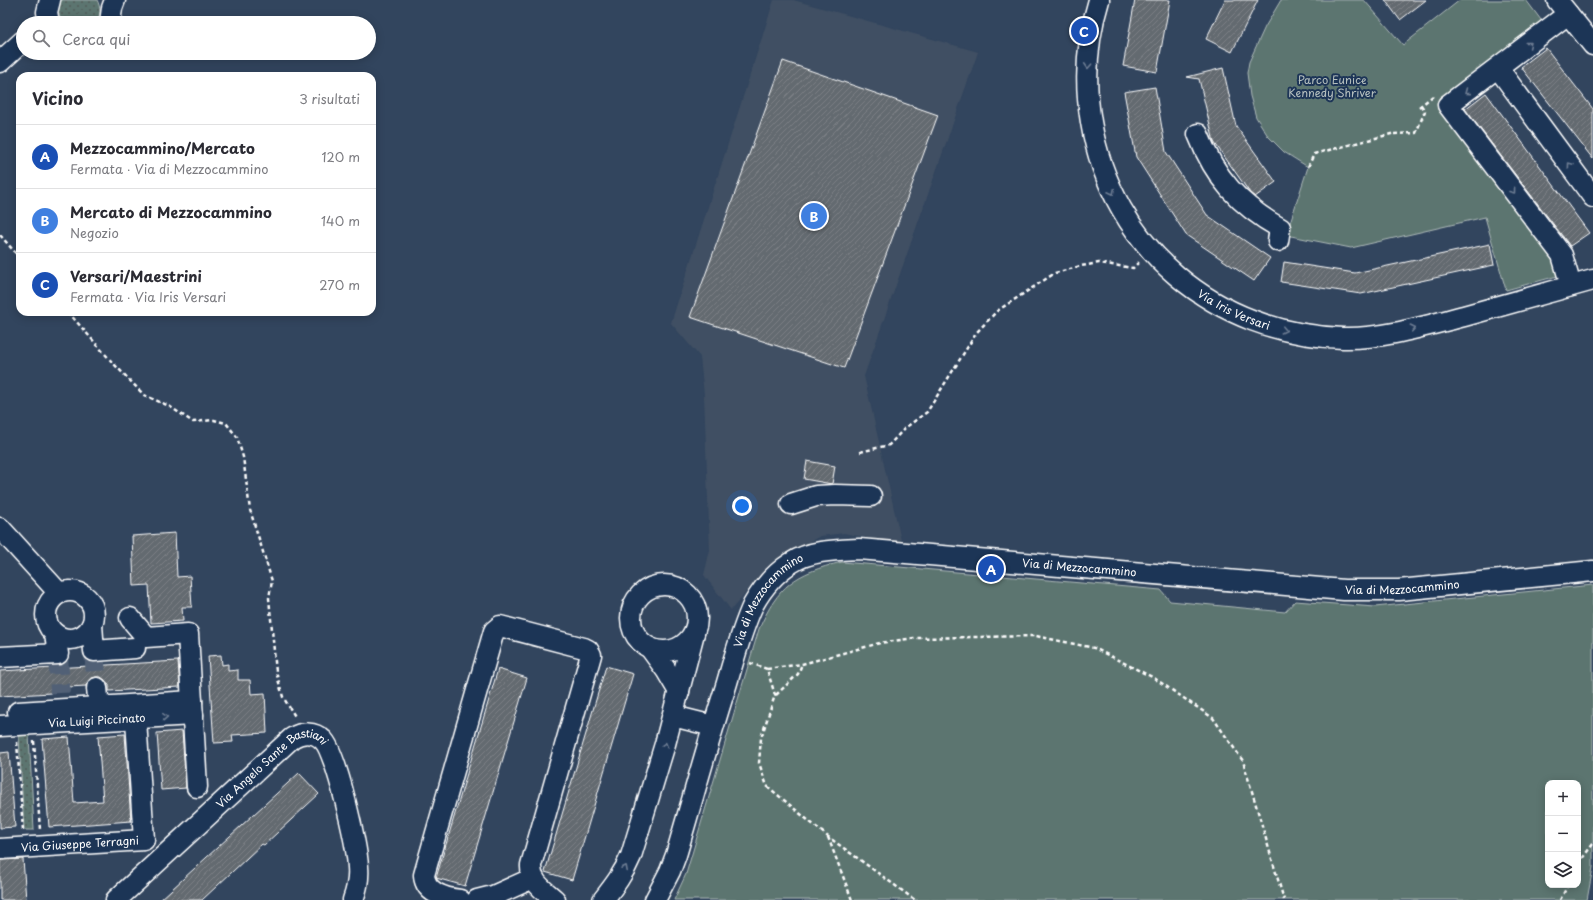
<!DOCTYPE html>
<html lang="it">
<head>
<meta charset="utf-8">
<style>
  body { margin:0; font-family:"Playpen Sans",sans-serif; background:#f7f7f7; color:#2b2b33 }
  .controls { position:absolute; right:12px; bottom:12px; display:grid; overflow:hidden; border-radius:8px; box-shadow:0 2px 10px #0003 }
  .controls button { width:36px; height:36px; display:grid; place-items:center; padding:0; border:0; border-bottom:1px solid #e1e1e2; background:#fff; color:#2b2b33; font:20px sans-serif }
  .you { position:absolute; left:742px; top:506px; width:14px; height:14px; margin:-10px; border:3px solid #fff; border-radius:50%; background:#1a73e8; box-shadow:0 0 0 6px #1a73e833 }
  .badge { display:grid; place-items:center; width:26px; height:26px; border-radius:50%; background:#2563eb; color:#fff; font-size:13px; font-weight:700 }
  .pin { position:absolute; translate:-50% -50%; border:2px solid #fff; box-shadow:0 1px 4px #0006 }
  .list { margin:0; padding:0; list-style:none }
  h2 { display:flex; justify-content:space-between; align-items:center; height:52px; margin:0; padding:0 16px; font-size:17px }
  h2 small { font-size:13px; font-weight:400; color:#7c7c81 }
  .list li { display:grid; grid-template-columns:26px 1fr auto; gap:12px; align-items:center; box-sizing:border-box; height:64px; padding:0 16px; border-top:1px solid #e1e1e2 }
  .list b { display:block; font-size:15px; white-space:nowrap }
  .list p { margin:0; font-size:13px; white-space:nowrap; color:#7c7c81 }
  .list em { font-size:13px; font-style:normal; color:#7c7c81 }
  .icon { flex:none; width:22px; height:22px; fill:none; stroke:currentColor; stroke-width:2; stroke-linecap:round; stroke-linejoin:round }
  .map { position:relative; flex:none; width:1593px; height:900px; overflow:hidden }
  .search { position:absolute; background:#fff; box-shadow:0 2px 10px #0003; left:16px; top:16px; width:360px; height:44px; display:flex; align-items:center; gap:10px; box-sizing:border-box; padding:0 14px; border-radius:22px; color:#7c7c81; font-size:15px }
  .panel { position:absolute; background:#fff; box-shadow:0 2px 10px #0003; left:16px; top:72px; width:360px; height:244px; border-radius:12px }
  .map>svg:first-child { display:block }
  .built { fill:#415063 }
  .grass { fill:url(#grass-dots); stroke:#aebab8 }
  .green { fill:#5c7470; stroke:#aebab8; fill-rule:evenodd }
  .building { fill:url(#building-hatch); stroke:#fff }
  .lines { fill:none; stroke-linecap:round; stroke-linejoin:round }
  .minor-tunnel { stroke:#516176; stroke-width:20; stroke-dasharray:20 10; stroke-linecap:butt }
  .minor-casing { stroke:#fff; stroke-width:23 }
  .path { stroke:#fff; stroke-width:2.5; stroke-dasharray:4 3; stroke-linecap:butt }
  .minor { stroke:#1d3557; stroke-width:20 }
  .oneway { stroke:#6c7c92 }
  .labels { text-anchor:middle; stroke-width:4; stroke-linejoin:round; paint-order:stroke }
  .park-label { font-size:11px; fill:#b6c0bf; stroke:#1d3557 }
  .street-label { font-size:11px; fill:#fff; stroke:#1d3557 }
</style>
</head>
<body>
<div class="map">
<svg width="1593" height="900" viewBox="0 0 1593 900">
  <defs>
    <pattern id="grass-dots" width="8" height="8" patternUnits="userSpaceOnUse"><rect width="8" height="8" fill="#5c7470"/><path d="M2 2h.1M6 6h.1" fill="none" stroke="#525c5a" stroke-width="1.8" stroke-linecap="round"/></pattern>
    <pattern id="building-hatch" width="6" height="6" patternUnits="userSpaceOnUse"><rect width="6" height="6" fill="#646a70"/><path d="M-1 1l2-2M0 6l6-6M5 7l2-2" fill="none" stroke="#7b8085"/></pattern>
  </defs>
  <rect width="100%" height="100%" fill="#32455e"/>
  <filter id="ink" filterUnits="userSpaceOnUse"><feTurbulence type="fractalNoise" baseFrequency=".025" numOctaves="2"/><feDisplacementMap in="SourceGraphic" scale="8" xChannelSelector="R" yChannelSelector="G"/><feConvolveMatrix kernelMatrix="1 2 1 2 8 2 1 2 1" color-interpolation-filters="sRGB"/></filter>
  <g filter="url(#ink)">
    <path class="built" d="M774,0H793L978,52L864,376L902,545L844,533L820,536L771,563L731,610L704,575L710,550L704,394L700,357L671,323Z"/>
    <path class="grass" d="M61,0H97C101,8 101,15 96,23H62L58,12Z
      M29,735L34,830H24L19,736Z"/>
    <path class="green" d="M1281,0H1364L1403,45L1460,0H1526L1544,24L1439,102L1558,258L1561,275L1506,290L1485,217L1351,248L1286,235L1308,167L1284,152L1268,136L1256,117L1250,96L1247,73L1249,62L1265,27Z
      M842,562L1161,590L1170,601L1285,612L1295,601L1375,607L1593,585V867L1587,900H674L686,874L759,629C778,586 795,573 842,562ZM1548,783H1578V885H1548Z"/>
    <path class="building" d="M1135,0H1170L1157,72L1123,66Z
      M1225,0H1258L1232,52L1206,39Z
      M1385,0H1426L1400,20Z
      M1546,48L1593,109V159L1521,67Z
      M783,61L938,115L844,368L690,317Z
      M1223,68L1236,126L1276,182L1255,197L1250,193L1214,142L1199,79L1187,77Z
      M1155,87L1166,152L1207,215L1270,258L1254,281L1186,235L1136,157L1124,92Z
      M1486,93L1589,233L1570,246L1465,109Z
      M1490,244L1494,265L1361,294L1281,282L1284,262L1355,273Z
      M807,461L835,466L832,484L804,479Z
      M175,533L177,577L190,576L192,607H182L183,621L151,623L149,585L134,586L132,536Z
      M221,655L222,665L228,664V671L238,670V680H250L251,694L265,693L267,733L232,735L233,742L214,743L208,656Z
      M178,661L180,687L109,691V685L106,681L101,677H96L90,679L86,686L51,688V693L0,696V671Z
      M606,666L633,674L572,880L545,872Z
      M498,669L527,678L465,886L436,878Z
      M182,731L186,788L161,790L157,733Z
      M125,734L131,821L49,827L42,739L69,737L74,803L103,801L98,736Z
      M9,752L15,827L0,828V753Z
      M299,773L319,794L264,845L262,844L202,900H160Z
      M23,859L26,900H0V860Z"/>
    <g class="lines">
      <path class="minor-tunnel" d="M94,651L97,688
        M58,654L60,693"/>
      <defs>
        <g id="minor">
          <path id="s1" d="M1099,0C1087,39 1084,81 1091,122C1112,248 1215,334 1343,338C1383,339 1425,326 1464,316C1507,304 1550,292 1593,280"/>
          <path d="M1557,0L1593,45"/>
          <path d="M1568,14L1448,105L1562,255L1571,286"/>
          <path d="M49,23L47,12L50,0"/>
          <path d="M110,23L112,8L115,0"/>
          <path d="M0,62L23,41"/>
          <path d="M1498,68L1593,197"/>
          <path d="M1198,134C1215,178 1239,205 1280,228L1278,241"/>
          <path d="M791,504L816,496L835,495L871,496"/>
          <path d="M0,528L59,593"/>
          <circle cx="664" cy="618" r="33"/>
          <circle cx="70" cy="615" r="24"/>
          <path d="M130,618L146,637L188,634L197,787"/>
          <path d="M92,625L94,651L135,648"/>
          <path d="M650,648L666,670L679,692"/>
          <path d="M0,657L58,654L55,634"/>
          <path d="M97,688L99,707"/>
          <path d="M18,712L192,701"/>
          <path d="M673,716L713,726"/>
          <path id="s2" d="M0,726L193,715"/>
          <path id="s3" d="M0,849L144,840L135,705"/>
          <path id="s4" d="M116,900L292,738C302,732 314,731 323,740C336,751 357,846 358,867C359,878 357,889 353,900"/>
          <path d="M460,900C444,898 425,893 424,875L494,631L500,626L584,648L588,650L591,655L531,865C530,882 544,890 555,900"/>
          <path d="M477,900L493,896L533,878"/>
          <path d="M603,900C614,886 624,873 631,856L665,744L694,633"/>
          <path id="s5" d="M655,900L670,871L676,855C693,798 708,742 726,686C734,659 741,631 753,605C762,589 775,573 791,563C811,550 836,550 859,549L1344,590H1399L1593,571"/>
        </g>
      </defs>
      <use href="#minor" class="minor-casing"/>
      <path class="path" d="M1419,107L1433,96
        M1394,134L1416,133L1425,111L1421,105
        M1308,167L1314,154L1395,133
        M0,235L20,258
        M68,312L112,362L144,395L169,406L193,422L214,420L226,423L237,437L243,457L250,510L272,581L269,598L276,672L283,697L296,718
        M860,452L889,445L905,428L927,412L977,332L997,311L1055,273L1081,266L1099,263L1133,268L1140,261
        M750,663L767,669L775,695L761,738L759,763L767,786L827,836L915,900
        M767,669L802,664L880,643L914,638L1036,636L1094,648L1154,678L1213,718L1243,761L1284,900
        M776,695L798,674L802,664
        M34,741L40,830
        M17,742L23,831
        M828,837L852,900
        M1578,864L1593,844
        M1560,900L1568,885"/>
      <use href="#minor" class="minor"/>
    </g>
    <defs><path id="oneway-chevron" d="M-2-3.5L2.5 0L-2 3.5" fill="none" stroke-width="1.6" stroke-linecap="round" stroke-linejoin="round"/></defs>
    <g class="oneway">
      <use href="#oneway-chevron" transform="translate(1529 44) rotate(-38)"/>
      <use href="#oneway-chevron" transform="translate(1088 66) rotate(93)"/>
      <use href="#oneway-chevron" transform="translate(1467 92) rotate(143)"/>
      <use href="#oneway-chevron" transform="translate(1570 165) rotate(-126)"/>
      <use href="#oneway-chevron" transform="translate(1513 191) rotate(53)"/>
      <use href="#oneway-chevron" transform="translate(1112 192) rotate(64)"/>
      <use href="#oneway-chevron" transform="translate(1413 328) rotate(-12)"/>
      <use href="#oneway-chevron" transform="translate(1284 330) rotate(13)"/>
      <use href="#oneway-chevron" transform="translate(165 717) rotate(-4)"/>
      <use href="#oneway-chevron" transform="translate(665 745) rotate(-74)"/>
      <use href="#oneway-chevron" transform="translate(625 868) rotate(-63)"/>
    </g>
  </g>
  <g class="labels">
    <g class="park-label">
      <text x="1332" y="84">Parco Eunice<tspan x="1332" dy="13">Kennedy Shriver</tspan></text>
    </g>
    <g class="street-label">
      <text dy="4" stroke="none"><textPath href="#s1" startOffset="370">Via Iris Versari</textPath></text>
      <text dy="4" stroke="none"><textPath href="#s5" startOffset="660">Via di Mezzocammino</textPath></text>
      <text dy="4" stroke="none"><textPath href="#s5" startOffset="984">Via di Mezzocammino</textPath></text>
      <text dy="4" stroke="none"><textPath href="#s5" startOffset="324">Via di Mezzocammino</textPath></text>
      <text dy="4" stroke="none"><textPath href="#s2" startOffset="97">Via Luigi Piccinato</textPath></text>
      <text dy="4" stroke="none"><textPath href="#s4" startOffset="208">Via Angelo Sante Bastiani</textPath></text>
      <text dy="4" stroke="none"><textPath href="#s3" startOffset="80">Via Giuseppe Terragni</textPath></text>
    </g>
  </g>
</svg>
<div class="controls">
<button>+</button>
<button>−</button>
<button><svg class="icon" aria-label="layers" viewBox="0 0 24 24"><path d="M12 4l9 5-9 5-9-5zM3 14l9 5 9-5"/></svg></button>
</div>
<div class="you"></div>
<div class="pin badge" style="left:991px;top:569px;background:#1a4fb4">A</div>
<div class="pin badge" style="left:814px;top:216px;background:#3f7fe0">B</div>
<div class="pin badge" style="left:1084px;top:31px;background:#1a4fb4">C</div>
<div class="search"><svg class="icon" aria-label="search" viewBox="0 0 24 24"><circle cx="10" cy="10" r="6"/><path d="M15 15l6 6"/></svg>Cerca qui</div>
<section class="panel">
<h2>Vicino<small>3 risultati</small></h2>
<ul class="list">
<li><span class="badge" style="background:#1a4fb4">A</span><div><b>Mezzocammino/Mercato</b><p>Fermata · Via di Mezzocammino</p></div><em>120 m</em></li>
<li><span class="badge" style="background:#3f7fe0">B</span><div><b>Mercato di Mezzocammino</b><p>Negozio</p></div><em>140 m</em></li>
<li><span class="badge" style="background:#1a4fb4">C</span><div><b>Versari/Maestrini</b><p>Fermata · Via Iris Versari</p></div><em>270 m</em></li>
</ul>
</section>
</div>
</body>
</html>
